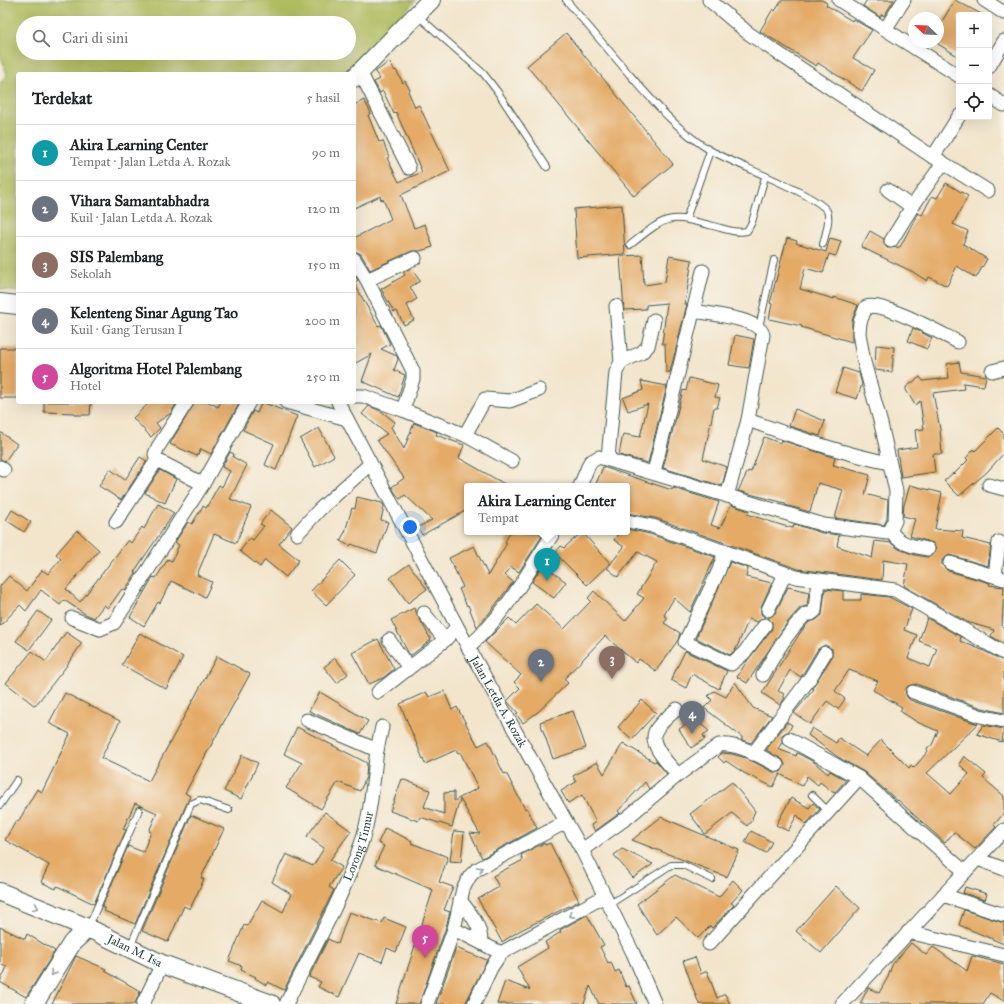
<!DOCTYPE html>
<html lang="id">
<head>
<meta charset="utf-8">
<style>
  body { margin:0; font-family:"IM FELL Great Primer",serif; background:#f6f6f6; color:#202124 }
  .controls { position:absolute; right:12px; top:12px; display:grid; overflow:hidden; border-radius:4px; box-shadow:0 4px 16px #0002 }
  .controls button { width:36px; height:36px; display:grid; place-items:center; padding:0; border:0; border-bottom:1px solid #e0e0e0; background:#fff; color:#202124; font:20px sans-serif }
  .compass { position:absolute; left:908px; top:12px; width:36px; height:36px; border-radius:50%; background:#fff; box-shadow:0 4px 16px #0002; rotate:293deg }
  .you { position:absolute; left:410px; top:527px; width:14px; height:14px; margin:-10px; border:3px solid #fff; border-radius:50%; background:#1a73e8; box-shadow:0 0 0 6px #1a73e833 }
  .badge { display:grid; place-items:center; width:26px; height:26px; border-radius:50%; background:#0b8043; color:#fff; font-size:13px; font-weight:700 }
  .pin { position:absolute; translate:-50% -33px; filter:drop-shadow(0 1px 2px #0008) }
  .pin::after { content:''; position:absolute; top:21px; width:14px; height:12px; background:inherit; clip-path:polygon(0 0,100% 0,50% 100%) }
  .popup { position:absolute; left:464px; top:483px; width:166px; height:52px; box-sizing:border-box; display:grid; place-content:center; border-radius:4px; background:#fff; filter:drop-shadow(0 1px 3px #0005); font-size:13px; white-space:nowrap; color:#757577 }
  .popup b { font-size:15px; color:#202124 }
  .popup::after { content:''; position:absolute; left:50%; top:100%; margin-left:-8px; border:8px solid transparent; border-top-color:#fff }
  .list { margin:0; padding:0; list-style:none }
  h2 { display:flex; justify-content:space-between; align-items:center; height:52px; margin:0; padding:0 16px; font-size:17px }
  h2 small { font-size:13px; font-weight:400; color:#757577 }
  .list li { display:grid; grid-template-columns:26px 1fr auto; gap:12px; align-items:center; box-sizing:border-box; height:56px; padding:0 16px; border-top:1px solid #e0e0e0 }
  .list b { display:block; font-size:15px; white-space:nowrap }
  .list p { margin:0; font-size:13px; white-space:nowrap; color:#757577 }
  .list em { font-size:13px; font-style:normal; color:#757577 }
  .icon { flex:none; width:22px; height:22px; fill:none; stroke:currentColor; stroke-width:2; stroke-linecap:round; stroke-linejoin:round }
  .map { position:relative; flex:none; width:1004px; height:1004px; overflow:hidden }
  .search { position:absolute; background:#fff; box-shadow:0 4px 16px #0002; left:16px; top:16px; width:340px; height:44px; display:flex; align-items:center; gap:10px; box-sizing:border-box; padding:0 14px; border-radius:22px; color:#757577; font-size:15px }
  .panel { position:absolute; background:#fff; box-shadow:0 4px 16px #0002; left:16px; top:72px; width:340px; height:332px; border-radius:4px }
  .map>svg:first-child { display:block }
  .green { fill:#afbc5e; stroke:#677c49; fill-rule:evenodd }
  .building { fill:#e4aa66 }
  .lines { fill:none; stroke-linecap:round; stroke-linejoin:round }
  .lane-casing { stroke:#3f564b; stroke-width:8 }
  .street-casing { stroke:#3f564b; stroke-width:15 }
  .secondary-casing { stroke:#3f564b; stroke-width:20 }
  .lane { stroke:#fff; stroke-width:6 }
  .street { stroke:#fff; stroke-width:13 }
  .secondary { stroke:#fff; stroke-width:18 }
  .oneway { stroke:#8f9e9a }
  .labels { text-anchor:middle; stroke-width:3; stroke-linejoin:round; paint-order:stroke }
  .street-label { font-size:12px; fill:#1f3d34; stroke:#f7f3e8 }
</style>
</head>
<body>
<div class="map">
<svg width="1004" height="1004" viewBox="0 0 1004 1004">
  <rect width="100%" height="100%" fill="#f7f3e8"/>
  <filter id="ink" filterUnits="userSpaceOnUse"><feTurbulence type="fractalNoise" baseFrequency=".025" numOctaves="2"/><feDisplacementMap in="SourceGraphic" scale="8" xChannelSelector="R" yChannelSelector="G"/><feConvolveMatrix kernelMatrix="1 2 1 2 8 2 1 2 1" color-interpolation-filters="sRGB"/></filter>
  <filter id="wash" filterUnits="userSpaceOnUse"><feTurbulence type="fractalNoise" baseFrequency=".012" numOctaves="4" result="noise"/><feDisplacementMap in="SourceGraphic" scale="16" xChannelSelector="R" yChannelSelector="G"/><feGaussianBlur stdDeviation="0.9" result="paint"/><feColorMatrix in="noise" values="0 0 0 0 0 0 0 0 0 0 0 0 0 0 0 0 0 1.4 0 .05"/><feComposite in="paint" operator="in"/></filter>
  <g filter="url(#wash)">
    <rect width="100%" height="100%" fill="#f2e5cc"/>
    <path class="green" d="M0,0H416L347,74H18V292L0,289V83L7,75L0,53ZM23,23H349V53H23Z"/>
    <g id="blocks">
      <path class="building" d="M782,0H822L827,3L826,5L852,21L853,19L872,30L853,58L874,70L862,91L818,63L816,66L760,31L773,9L775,11Z
        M867,0H894L884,16L882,14L880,17L863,6Z
        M955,0L983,15H959V57L938,44V22L941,23Z
        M566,33L673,164L634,196L527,66Z
        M389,62L395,71L396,70L403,83L405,81L410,90L408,91L415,107L419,105L450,171L401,195L414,228L425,224L433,247L420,251H412L370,270L361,254L354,251V238L391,219L383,199L381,200L380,196L354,208V105L364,100L371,113L368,115L379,142L383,141L389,157L387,158L399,182L422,172L396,112L394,114L383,91L380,93L374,82L380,79L375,72Z
        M946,183L968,196L953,224L968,231L963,244L987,259L976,278L957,266L947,286L929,277L927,281L913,272L861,247L870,231L884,239V244L887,248L900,247L918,213L922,215L932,196L937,198Z
        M622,205L625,254L577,258L574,209Z
        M787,238L797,241L796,243L826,252L830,238L841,241L836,256L829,254L823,273L805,268L800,289L834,299V297L858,305L852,321V342L801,327L802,326L769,319L772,304L770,303Z
        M642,255L644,285L665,282L669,256L692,260L685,304H687L670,372H666L665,344H662L667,303L646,305V309L624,310L620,256Z
        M411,268L420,281L410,287L417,299L407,305L414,320L404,325L397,311L394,312L381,289L405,275L403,272Z
        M354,274L358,280L354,283L378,326L381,325L390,344L381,349L397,356L398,359L394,370L405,375L398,397L362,381L372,354L354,364Z
        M913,328L932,338L927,349L908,341Z
        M735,335L754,339L749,368L729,365Z
        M876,345L894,347L892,372L875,370Z
        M0,348H18V398H0Z
        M959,362L961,372L986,376L984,386L963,383L964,389L933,393L940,429L942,454H933L935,472L901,477L897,450L917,447L915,430L924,429L920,401L915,405L906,390V387L920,377L923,381L949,378L947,364Z
        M843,368L859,373L862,384L857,399L835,392Z
        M689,378L718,385L715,397L720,398L717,408H714L703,459L727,467L722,486L663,468L683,390L686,391Z
        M641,381L667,386L648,463L619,455L623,434L640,437L648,404L628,411L623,398L643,390Z
        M44,402H91L90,415H75V413L44,412Z
        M150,402H177L171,413L156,423L160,428L151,437L133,418Z
        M195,402H209L218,407L221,402H240L211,454L201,449L197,456L170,444Z
        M262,402L297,416L276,470L265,465L274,444L243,430L253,411L257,413Z
        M369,406L381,411L395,422L391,427L404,449L414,423L437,432L436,435L464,445L459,458L508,486H467V510L422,535L418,527L432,520L405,495L400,499L394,491L392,487L404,478L377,440L387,434L362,414Z
        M795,409L825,421L820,436L789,426Z
        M319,428L334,456L315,467L300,439Z
        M998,428L1004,434V453L987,472L959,496L944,481L953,473L954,474L968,460L966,458L974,449L975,451Z
        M0,432L17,444L5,461L0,459Z
        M764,437L780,443L781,440L835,458L833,465L870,475L865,494L888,500L887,519L884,525L835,518L843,490L818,483L810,512L785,505V503L738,491L748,471L751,472Z
        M230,452L234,454L233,457L247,465L230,499L251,507L236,543L214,534L197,575L212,582L205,597L171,581L160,603L158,602L144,626L130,617L153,577L156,578L168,559L172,561L179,545L175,542L188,522L192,524L203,506L206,508L219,485L222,487L230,471L222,467Z
        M140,457L147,461L121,500L99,486L110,469L125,480Z
        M603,467L672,490L673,488L719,502L711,525L720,528L731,505L749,511L747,514L781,525L793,528L794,524L822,533L839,535L837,546L872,558L875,541L891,543L899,549L915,555L927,557L934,554L936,550L933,543L910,536L915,519L903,516L904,505L910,485L942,493L935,529L963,531L962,538L991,545L988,566L949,555L942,560V565L948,571L990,583L989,585L1004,587L1002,627L1004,628V644L991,636L994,630L967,622L904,586L908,564L883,560L882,580L798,569L655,518L627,513V486H595Z
        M160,470L176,479L165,503L145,493Z
        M357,497L382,503L384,506L381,520L388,522L377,553L351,544L350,546L340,541L345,532L352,508L355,509Z
        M158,504L174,513L134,572L136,573L125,590L122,589L108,608L104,605L94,618L85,614L64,600L60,605L41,590L26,611L20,605L0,626V586L9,576L27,591L42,570L48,574L61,559L56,554L77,530L99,550L66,589L80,602L128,540L131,543L142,527L144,529Z
        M12,510L31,522L24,532L6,520Z
        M271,510L292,527L279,544L299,560L286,577L265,560L260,567L240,551L250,538L253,540L264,526L260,524Z
        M627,529L650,534L715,557L690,612L674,598L664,615L668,618L664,623L680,633L678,640L656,671L639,659L636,663L605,636L564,679L568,683L539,711L523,723L516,714L518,713L507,701L520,688L514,682L521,675L485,642L509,618L516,625L536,604L564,629L591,601L588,598L594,591L625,621L644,598L637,594L657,562L638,552L618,577L607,568L624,547L614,540L619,532H627Z
        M510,532H541L540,535L542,536L519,572L511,567L505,575L513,582L487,616L477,627L468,605L467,606L459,589L463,587L449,558L474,546L488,575L507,543L505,542Z
        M582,532L610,563L587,585L555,553L561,546L564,548Z
        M340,560L355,575L326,605L311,591Z
        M730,562L748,568L746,577L772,583L761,607V614L765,617L757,622L749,619L736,649L730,655L696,638Z
        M409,564L427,589L408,603L390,578Z
        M543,565L566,582L554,598L532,582Z
        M788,587L809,592L807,606L800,608L787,623L747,683L737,677L747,661L772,629V622L768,618L775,613Z
        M825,589L843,591V600H861V594L889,597L912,609L904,630L917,635L908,658L930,667L937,648L919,641L927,618L961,637L960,641L982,650L1004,661V713L982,708L916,684L908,686L905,690L907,697L910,700L978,724L927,773L951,794L969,774L959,764L964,756L986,774L983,778L1004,796V813L994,825L996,827L975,849L954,832L945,843L898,800V801L864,772L838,757L808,735L812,728L836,743L839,738L866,756L881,740L909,768L911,765L914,768L928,751L927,749L932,745L938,731L917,722L900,711L902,707L873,690L878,681L849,670L835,691L845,699L838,709L827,701L810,724L794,713L814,689L812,688L832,657V649L825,645L818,649L801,677L790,670L778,691L784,694L783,696L785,698L780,705L762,693L800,633L809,622L816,620L822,615Z
        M414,608L431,640L410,656L391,620Z
        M38,611L51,620L29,650L16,641Z
        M66,632L82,643L65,668L35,706L6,683L32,651L46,662Z
        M140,633L183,657L166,689L122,665Z
        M378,639L394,669L383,678L369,684L352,653Z
        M685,651L727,671L719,689L692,674L686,688L671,680Z
        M217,656L250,674L185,793L190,796L135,924L104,911L105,909L102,907L128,846L143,852L151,832L149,831L157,813L135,803L123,829L126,830L94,904L57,886L56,889L41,882L49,865L5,840L16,821L18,822L37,789L42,792L70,734L49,723L65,693L120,721L101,758L149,781Z
        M335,658L348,674L337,683L324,667Z
        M735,682L753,708L772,716L751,743L742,740V737L704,708L712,700L708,696L714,691L726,697Z
        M444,691L452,710L457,707L478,746L488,741L504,774L506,773L525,809L527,808L537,828L482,858L470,833L480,834L460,799L452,827L420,817L418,821L390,811L402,779L430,790L424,807L444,814V793L454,792V801L478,788L460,752L458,753L456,750L425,764L400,704L426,692L429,697Z
        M320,692L368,721L360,734L309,711Z
        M642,700L656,713L632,739L618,727Z
        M573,711L586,748L553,759L540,722Z
        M695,719L709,731L703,735L705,739L691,748L679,729Z
        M787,722L792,725L789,731L782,735V742L778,749L796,756L797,753L814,762L828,774L830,771L846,780L834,793L820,782L818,785L807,776L802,786L780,774L773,787L744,773L726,761L724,763L718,757L722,753L732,754L746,758L773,772H781L785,765L783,760L766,750Z
        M983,725L1004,729L1002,742L977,734Z
        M297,727L367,763L366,777L360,791L338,782L321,809L286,788L302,763L284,754Z
        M623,743L654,762L656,761L667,774L649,789L645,782L618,811L620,813L595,831L591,825L596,822L582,795L568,803L561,791L576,782L573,776L597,762L604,774Z
        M242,755L258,763L241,799L224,791Z
        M732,782L755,811L752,818L753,819L747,826L732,813L705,834L690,814Z
        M791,798L809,808L813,803L820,809L806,824L797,815L788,831L776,825Z
        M325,812L351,831L330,860L342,867L329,887L334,890L284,990L268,982L266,985L255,978L256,977L241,970L242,966L229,961L244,925L247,926L262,900L283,912L291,894L272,882L286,854L313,866L324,848L307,836Z
        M191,815L224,829L201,878L204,879L190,909L184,906L168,942L142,931Z
        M661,817L739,850L727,877L632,840Z
        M385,828L412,841L411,843L448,857L439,882L453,887L444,910L450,912L446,927L419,1004H396L433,890L375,865L384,846L378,843Z
        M454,831L464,832L461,862L450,861Z
        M751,831L772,842L766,853L745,842Z
        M544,843L545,845L550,843L579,901L519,931L502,942L478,899L499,887L493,876L523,860L521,855Z
        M622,849L653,864L633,878L614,855Z
        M675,875L719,897L733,880L743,890L731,903L734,905L712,928L710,926L698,938L676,917L657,935L637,904Z
        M836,886L860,908L821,953L796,931Z
        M965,887L987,894L985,900L963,893Z
        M964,910L1004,923V944L959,925Z
        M349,912L382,923L384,918L406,927L396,952L387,948L382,962L359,953L339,997L318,987L321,982L309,977L328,939L338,944Z
        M587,915L604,945L600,947L608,963L611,962L615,972L619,970L626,987L629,986L637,1004H599L590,986L584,1004H497L505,981L530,990L517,967L548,948L545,942L561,932L560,930Z
        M0,927L25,939L27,934L55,951L26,997L0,982L7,967L0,964Z
        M911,943L926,955L933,947L967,971L972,956L1004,964V1001L990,993L983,1004H860L868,988L879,993L888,977L892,965Z
        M456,948L487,960L465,1004H436Z
        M76,956L106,969L105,971L140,991L135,1004H52Z
        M695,957L701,974L707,971L717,998L725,994L730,1004H699L683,961Z"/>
    </g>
  </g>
  <g filter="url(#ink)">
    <use href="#blocks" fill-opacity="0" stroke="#3f564b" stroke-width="1"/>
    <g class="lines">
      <defs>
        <path id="lane" d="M566,0C587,25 608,49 629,74C654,102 676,129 708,149C729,162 818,195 827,211C831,219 825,235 823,244
          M417,15L483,73L497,91L547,167
          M686,219L710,151
          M630,245C669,214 668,214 717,227C728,230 736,233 747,231L752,222L765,177
          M759,327L774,260
          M812,795L828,811
          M0,805L17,780
          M610,904L671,865H683L712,879
          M89,926L139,810
          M130,947L191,804L200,800L229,810"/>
        <g id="street">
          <path d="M709,0L748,33L933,157L959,116"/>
          <path d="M839,0L959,76"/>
          <path d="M984,0L1004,13"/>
          <path d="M886,28L904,0"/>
          <path d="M989,67L1004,41"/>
          <path d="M360,72L409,168"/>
          <path d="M989,95L1004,105"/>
          <path d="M937,159L988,191"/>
          <path d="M888,190L912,207"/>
          <path d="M891,241L912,207L943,163"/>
          <path d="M354,259L367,280L413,371V379L403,410"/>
          <path d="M367,280L415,258"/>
          <path d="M616,306L621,362"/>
          <path d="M693,311C709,314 760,318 763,335L748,420L727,496"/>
          <path d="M992,371L1004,368"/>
          <path d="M354,396H363L403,410L465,435L512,461"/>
          <path d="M286,402L347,419"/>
          <path id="s1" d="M338,402L468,647L582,850L633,953L655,1004"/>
          <path d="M748,420C795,437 841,453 889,463"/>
          <path d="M465,435L485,399L510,401L539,390"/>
          <path d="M608,458L616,372L621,362L641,353L648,346L654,320"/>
          <path d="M157,460L155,454L158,447L187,402"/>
          <path d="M0,467L4,470"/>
          <path d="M654,472L703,271"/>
          <path d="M989,485L1004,489"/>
          <path d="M580,486L590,462L599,457L824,525L887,533L890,531L895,521L896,491L881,424L864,362L859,333L860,322L866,307C884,301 940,333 958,342"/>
          <path d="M627,521L652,526L796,577L895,590L1004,653"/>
          <path d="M116,522L157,460L203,484"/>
          <path d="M890,531C901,545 912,546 928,549"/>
          <path d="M297,534L319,510L370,464"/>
          <path d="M725,551L719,570L685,642L731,664L744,653L765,625"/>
          <path d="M950,563L1004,579"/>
          <path d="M995,576L999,542"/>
          <path d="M768,610L785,574"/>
          <path d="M424,613L445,640"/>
          <path d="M72,618L100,629L114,623L203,484L249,402"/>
          <path d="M389,640L409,668"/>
          <path d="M468,647C505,616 528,572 554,532"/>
          <path d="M763,675C775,654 788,631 806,614H811L815,611L818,580"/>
          <path d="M378,692L445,640L457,627"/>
          <path d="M913,692L980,716L1004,721"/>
          <path d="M677,709C670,715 659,723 655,732C649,746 670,765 678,775"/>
          <path d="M789,739L859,778"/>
          <path d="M377,750L382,727"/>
          <path d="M753,754L810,678L825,653"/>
          <path d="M582,850L628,817L678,775L719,745C739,743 759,756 777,765"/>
          <path d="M978,859L1004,869"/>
          <path d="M943,895L1004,915"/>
          <path d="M460,900C470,913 481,925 481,942"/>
          <path d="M908,932L1004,955"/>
          <path d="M709,944L859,778L965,872"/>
          <path d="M501,953L454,929L463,889L470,876L476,870L566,822"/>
          <path d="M143,1004L162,964"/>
          <path id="s2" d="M286,1004C311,953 343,897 361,844C371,814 373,781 377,750L307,720"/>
          <path d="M427,1004L454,929"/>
          <path d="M474,1004L491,968L501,953L605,896"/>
          <path d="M842,1004L1004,830"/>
        </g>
        <g id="secondary">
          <path d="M354,78L431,0"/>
          <path d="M0,303L18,305"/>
          <path id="s3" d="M0,892L88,928L162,964L271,1004"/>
          <path d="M34,1004L72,943L88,928"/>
        </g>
      </defs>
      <use href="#lane" class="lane-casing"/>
      <use href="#street" class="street-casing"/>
      <use href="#secondary" class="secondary-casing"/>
      <use href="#lane" class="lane"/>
      <use href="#street" class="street"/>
      <use href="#secondary" class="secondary"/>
    </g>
    <defs><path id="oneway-chevron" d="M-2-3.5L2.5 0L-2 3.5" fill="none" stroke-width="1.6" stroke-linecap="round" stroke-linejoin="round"/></defs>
    <g class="oneway">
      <use href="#oneway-chevron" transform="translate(480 869) rotate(-31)"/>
      <use href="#oneway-chevron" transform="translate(36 907) rotate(23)"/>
      <use href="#oneway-chevron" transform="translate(571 915) rotate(151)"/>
      <use href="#oneway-chevron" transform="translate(53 973) rotate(121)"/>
    </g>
  </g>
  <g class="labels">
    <g class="street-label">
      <text dy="4" stroke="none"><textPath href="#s1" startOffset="340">Jalan Letda A. Rozak</textPath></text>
      <text dy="4" stroke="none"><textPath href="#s2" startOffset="174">Lorong Timur</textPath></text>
      <text dy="4" stroke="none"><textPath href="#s3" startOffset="147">Jalan M. Isa</textPath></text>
    </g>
  </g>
</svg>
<div class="controls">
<button>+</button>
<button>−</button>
<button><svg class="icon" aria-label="locate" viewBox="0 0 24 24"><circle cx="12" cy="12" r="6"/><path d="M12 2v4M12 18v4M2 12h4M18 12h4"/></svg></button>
</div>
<svg class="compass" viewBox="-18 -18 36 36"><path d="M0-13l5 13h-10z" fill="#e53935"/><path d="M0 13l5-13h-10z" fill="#757577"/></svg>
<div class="you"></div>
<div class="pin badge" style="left:547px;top:581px;background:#0f9aa8">1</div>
<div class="popup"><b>Akira Learning Center</b>Tempat</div>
<div class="pin badge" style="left:541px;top:682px;background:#6b7280">2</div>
<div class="pin badge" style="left:612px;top:679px;background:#8d6e63">3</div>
<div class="pin badge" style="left:692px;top:734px;background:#6b7280">4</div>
<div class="pin badge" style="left:425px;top:958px;background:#d1479c">5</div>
<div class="search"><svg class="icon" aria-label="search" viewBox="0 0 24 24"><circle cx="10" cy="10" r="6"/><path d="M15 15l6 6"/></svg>Cari di sini</div>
<section class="panel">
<h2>Terdekat<small>5 hasil</small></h2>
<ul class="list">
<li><span class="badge" style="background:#0f9aa8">1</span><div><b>Akira Learning Center</b><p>Tempat · Jalan Letda A. Rozak</p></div><em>90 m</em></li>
<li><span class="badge" style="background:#6b7280">2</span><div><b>Vihara Samantabhadra</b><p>Kuil · Jalan Letda A. Rozak</p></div><em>120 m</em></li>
<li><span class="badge" style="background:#8d6e63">3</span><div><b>SIS Palembang</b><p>Sekolah</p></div><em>150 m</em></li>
<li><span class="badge" style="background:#6b7280">4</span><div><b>Kelenteng Sinar Agung Tao</b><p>Kuil · Gang Terusan I</p></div><em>200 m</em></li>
<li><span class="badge" style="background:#d1479c">5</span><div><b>Algoritma Hotel Palembang</b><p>Hotel</p></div><em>250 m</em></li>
</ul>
</section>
</div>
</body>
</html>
